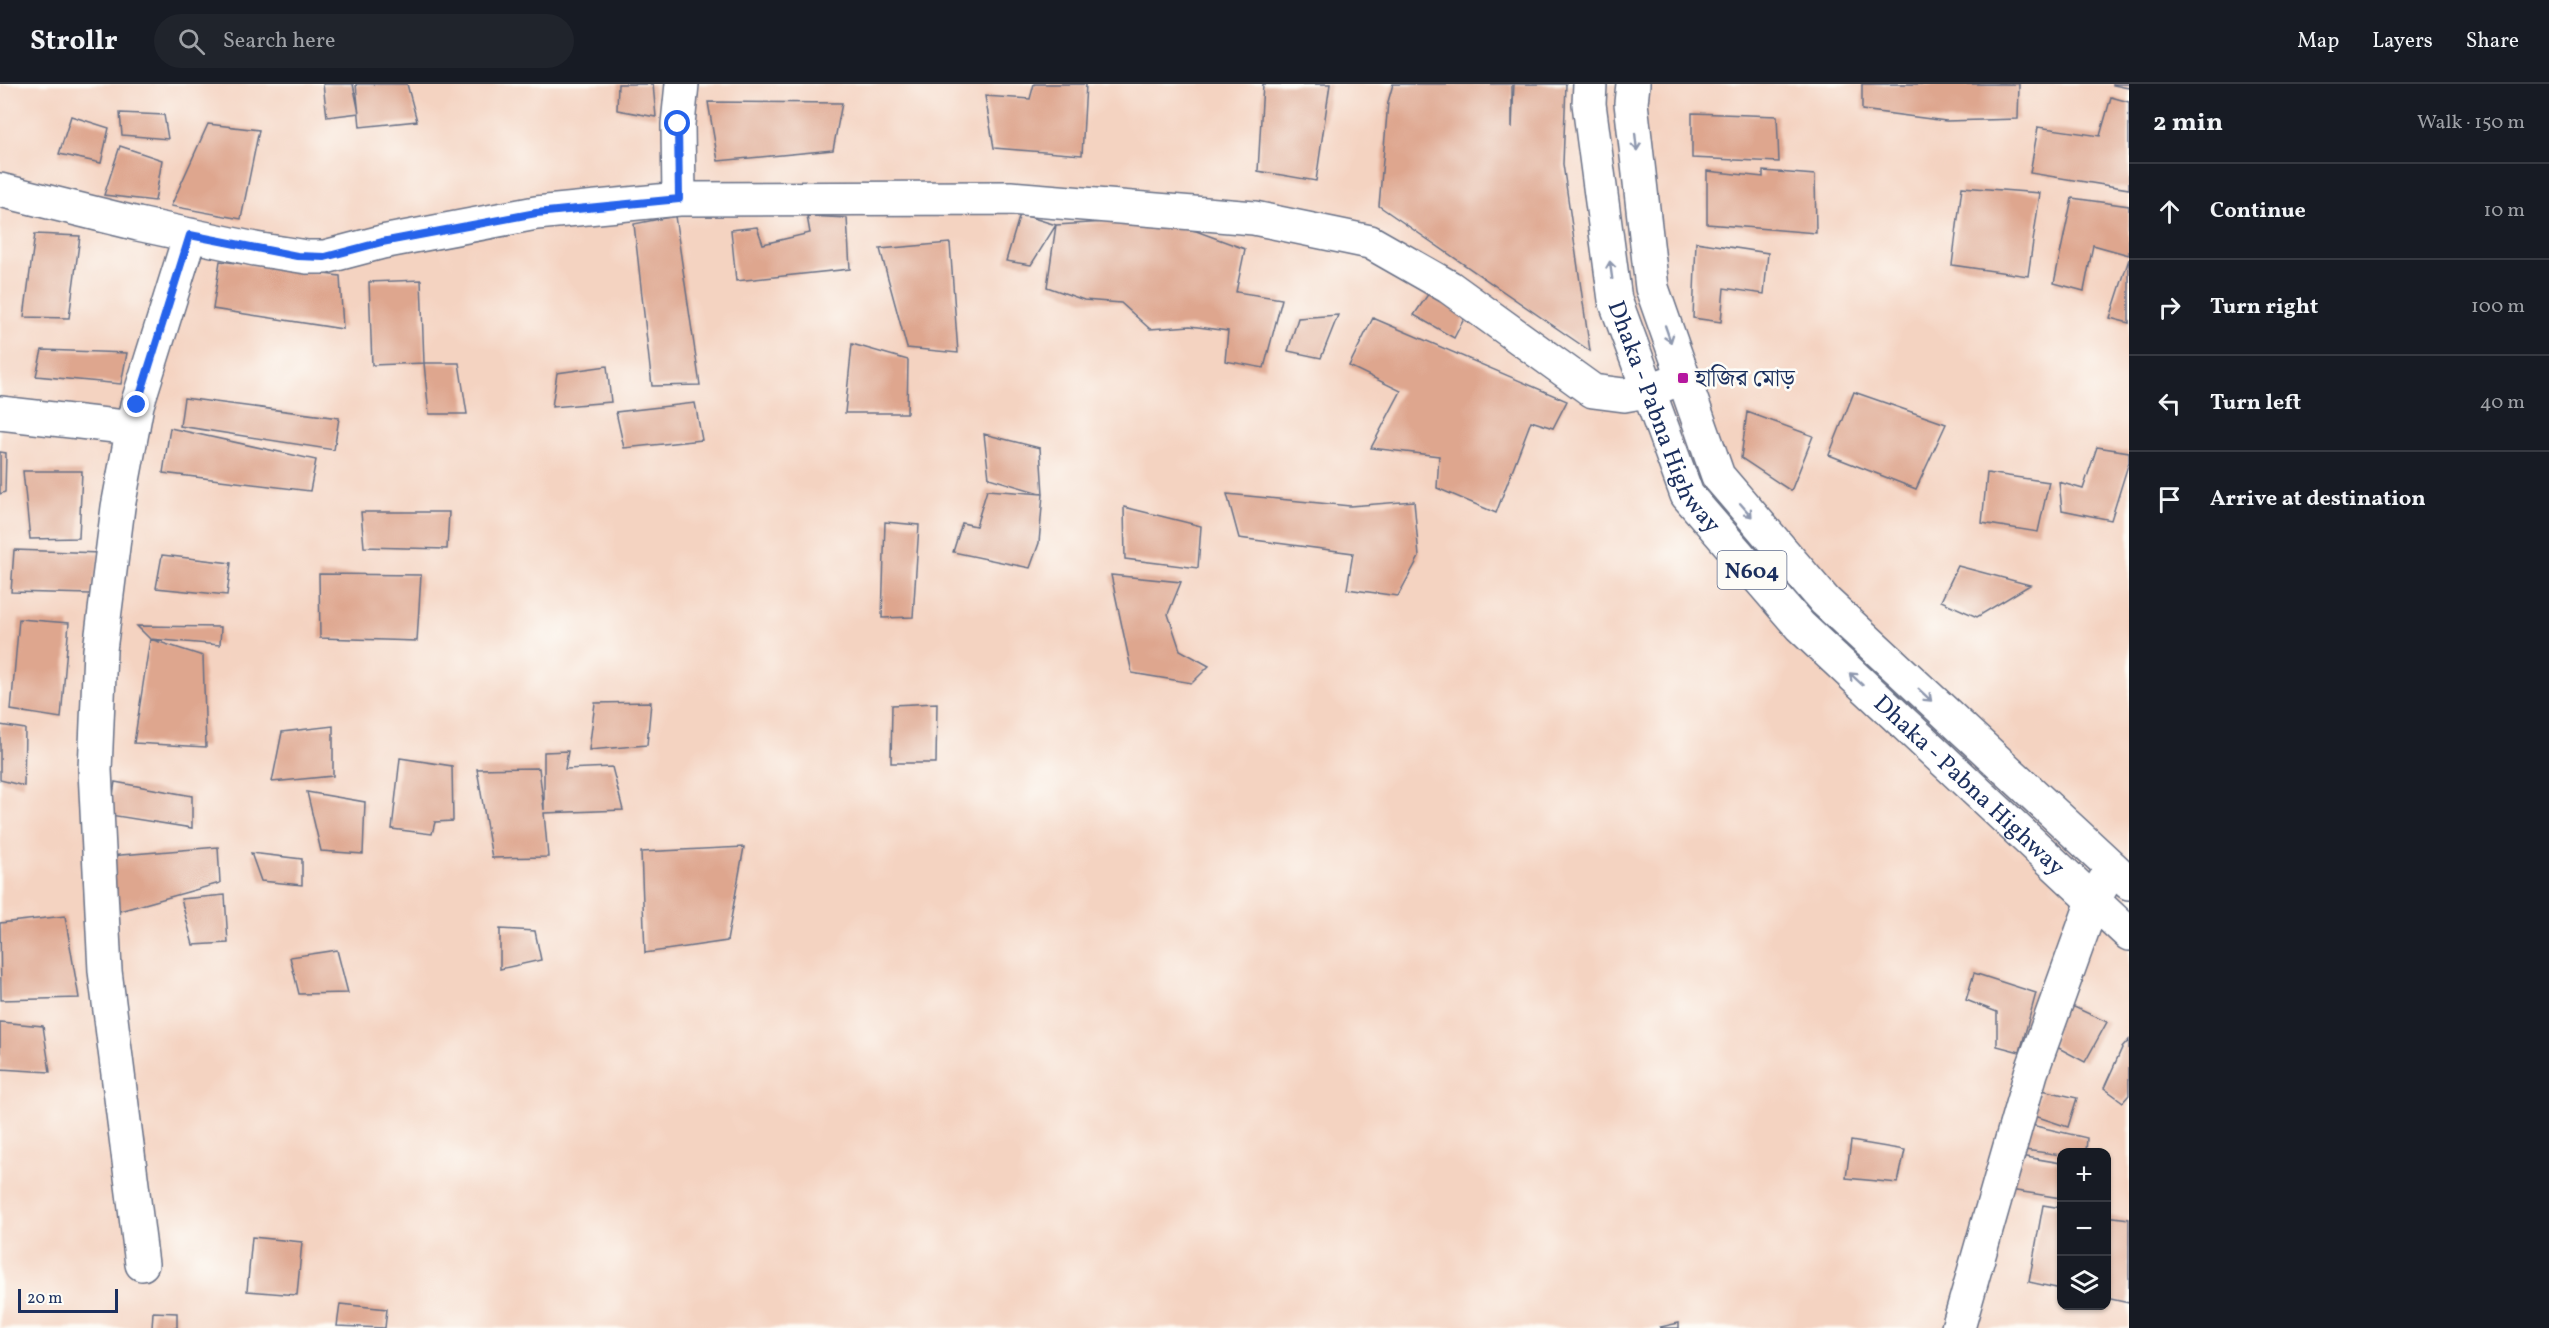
<!DOCTYPE html>
<html lang="en">
<head>
<meta charset="utf-8">
<style>
  body { margin:0; font-family:Vollkorn,"Noto Serif Bengali",serif; background:#20242c; color:#f1f3f6 }
  .controls { position:absolute; right:18px; bottom:18px; display:grid; overflow:hidden; border-radius:12px; box-shadow:0 2px 4px #0004 }
  .controls button { width:54px; height:54px; display:grid; place-items:center; padding:0; border:0; border-bottom:2px solid #363941; background:#171b24; color:#f1f3f6; font:30px sans-serif }
  .scale { position:absolute; left:18px; bottom:15px; width:100px; box-sizing:border-box; padding-left:6px; border:3px solid #1b2f5e; border-top:0; font-size:16px; line-height:21px; white-space:nowrap; color:#1b2f5e; -webkit-text-stroke:4px #fdfcf7; paint-order:stroke }
  .stop { position:absolute; width:18px; height:18px; margin:-14px; border:4px solid #2563eb; border-radius:50%; background:#fff }
  .stop.end { background:#2563eb; border-color:#fff; box-shadow:0 2px 6px #0008 }
  .list { margin:0; padding:0; list-style:none }
  h2 { display:flex; justify-content:space-between; align-items:center; height:78px; margin:0; padding:0 24px; font-size:26px }
  h2 small { font-size:20px; font-weight:400; color:#9ea1a6 }
  .list li { display:grid; grid-template-columns:39px 1fr auto; gap:18px; align-items:center; box-sizing:border-box; height:96px; padding:0 24px; border-top:2px solid #363941 }
  .list b { display:block; font-size:22px; white-space:nowrap }
  .list em { font-size:20px; font-style:normal; color:#9ea1a6 }
  .icon { flex:none; width:33px; height:33px; fill:none; stroke:currentColor; stroke-width:2; stroke-linecap:round; stroke-linejoin:round }
  .map { position:relative; flex:none; width:2129px; height:1244px; overflow:hidden }
  header { display:flex; align-items:center; gap:36px; box-sizing:border-box; height:84px; padding:0 30px; background:#171b24; border-bottom:2px solid #363941 }
  header strong { font-size:28px }
  nav { display:flex; gap:33px; margin-inline-start:auto; font-size:21px }
  .search { width:420px; height:54px; background:#20242c; display:flex; align-items:center; gap:15px; box-sizing:border-box; padding:0 21px; border-radius:33px; color:#9ea1a6; font-size:22px }
  main { display:flex }
  aside { flex:1; background:#171b24 }
  .map>svg:first-child { display:block }
  .built { fill:#f4d3c1; fill-rule:evenodd }
  .building { fill:#dea68e }
  .lines { fill:none; stroke-linecap:round; stroke-linejoin:round }
  .street-casing { stroke:#676f85; stroke-width:36 }
  .highway-casing { stroke:#676f85; stroke-width:36 }
  .street { stroke:#fff; stroke-width:33 }
  .highway { stroke:#fff; stroke-width:33 }
  .oneway { stroke:#8d97ae }
  .route { stroke:#2563eb; stroke-width:8 }
  .poi-dot { fill:#b5179e; stroke:#fdfcf7; stroke-width:2 }
  .labels { text-anchor:middle; stroke-width:5; stroke-linejoin:round; paint-order:stroke }
  .shield { fill:#fdfcf7; stroke:#5f6c8c; stroke-width:1.5 }
  .shield-label { font-size:22px; font-weight:bold; fill:#1b2f5e }
  .poi-label { font-size:24px; fill:#1b2f5e; stroke:#fdfcf7; text-anchor:start }
  .street-label { font-size:24px; fill:#1b2f5e; stroke:#fdfcf7 }
</style>
</head>
<body>
<header>
<strong>Strollr</strong>
<div class="search"><svg class="icon" aria-label="search" viewBox="0 0 24 24"><circle cx="10" cy="10" r="6"/><path d="M15 15l6 6"/></svg>Search here</div>
<nav><a>Map</a><a>Layers</a><a>Share</a></nav>
</header>
<main>
<div class="map">
<svg width="2129" height="1244" viewBox="0 0 2129 1244">
  <rect width="100%" height="100%" fill="#fdfcf7"/>
  <filter id="ink" filterUnits="userSpaceOnUse"><feTurbulence type="fractalNoise" baseFrequency=".0167" numOctaves="2"/><feDisplacementMap in="SourceGraphic" scale="12" xChannelSelector="R" yChannelSelector="G"/><feConvolveMatrix kernelMatrix="1 2 1 2 8 2 1 2 1" color-interpolation-filters="sRGB"/></filter>
  <filter id="wash" filterUnits="userSpaceOnUse"><feTurbulence type="fractalNoise" baseFrequency=".008" numOctaves="4" result="noise"/><feDisplacementMap in="SourceGraphic" scale="24" xChannelSelector="R" yChannelSelector="G"/><feGaussianBlur stdDeviation="1.35" result="paint"/><feColorMatrix in="noise" values="0 0 0 0 0 0 0 0 0 0 0 0 0 0 0 0 0 1.4 0 .05"/><feComposite in="paint" operator="in"/></filter>
  <g filter="url(#wash)">
    <rect width="100%" height="100%" fill="#f4e6ce"/>
    <path class="built" d="M0,0H2129V1244H0ZM2062,1068H2106V1222H2062Z"/>
    <g id="blocks">
      <path class="building" d="M323,0H353L359,29L327,33Z
        M356,0H407L417,37L360,43Z
        M618,0H653L656,33L617,26Z
        M1034,0H1086L1082,71L994,64L985,12L1030,15Z
        M1263,0H1330L1316,97L1258,87Z
        M1393,0H1512V44L1514,0H1566L1563,80L1590,267L1379,122L1388,18Z
        M1862,0H2019L2018,35L1946,37L1862,26Z
        M2113,0H2129V4L2113,1Z
        M2111,13L2129,18V105L2030,89L2038,43L2100,52Z
        M708,18L842,19L833,66L718,77Z
        M120,29L164,31L168,55L122,51Z
        M1692,29L1777,32L1779,78L1692,74Z
        M71,32L109,44L101,79L59,70Z
        M208,40L259,46L241,135L171,122Z
        M120,62L162,76L155,117L104,111Z
        M1707,87L1763,93V87L1815,91L1816,149L1707,140Z
        M1962,103L2040,109L2028,192L1952,181Z
        M2072,114L2129,122V171L2093,161L2084,207L2054,199Z
        M1020,130L1056,141L1031,181L1006,177Z
        M675,132L700,301L652,302L634,140Z
        M807,132L847,134L850,185L736,197L731,146L757,143L763,160L810,149Z
        M1141,136L1196,147L1245,165L1236,208L1282,215L1264,284L1225,277L1228,247L1190,242L1150,245L1121,219L1084,216L1047,203L1056,141Z
        M35,150L80,152L69,234L24,233Z
        M1696,158L1768,169L1764,210L1724,204L1721,238L1693,234Z
        M950,159L958,269L907,264L880,165Z
        M2129,175V239L2110,234Z
        M220,177L340,192L343,245L213,225Z
        M421,196L424,279L372,281L369,198Z
        M1431,206L1468,227L1454,254L1414,231Z
        M1338,231L1321,274L1288,267L1298,234Z
        M1373,234L1567,317L1553,344L1531,337L1496,429L1437,404L1439,372L1371,364L1401,307L1349,282Z
        M852,260L908,276L907,329H845Z
        M42,266L127,269L121,300L36,292Z
        M424,279H459L467,330H429Z
        M607,282L611,318L552,323L557,289Z
        M1854,308L1946,340L1916,405L1829,371Z
        M184,314L339,334L334,366L180,342Z
        M695,319L702,356L624,364L616,328Z
        M1747,328L1813,352L1791,407L1741,374Z
        M170,344L316,376L310,407L163,389Z
        M984,350L1040,364L1043,410L989,394Z
        M2097,363L2129,368V378L2111,436L2062,426L2059,398L2083,405Z
        M0,368L6,369L5,408L0,410Z
        M23,387H82L79,454L30,455Z
        M1987,389L2049,398L2038,448L1982,439Z
        M987,406L1043,410L1039,459L1030,484L953,468L962,439L976,442Z
        M1227,410L1350,422L1414,417L1419,473L1398,512L1347,505L1353,469L1239,454Z
        M1124,423L1201,442L1198,484L1125,475Z
        M361,428H449L447,465L364,463Z
        M885,438L919,441L913,533L882,534Z
        M14,466L100,469L91,510L11,508Z
        M162,471L231,479L227,511L156,504Z
        M1958,482L2030,501L1977,533L1941,517Z
        M319,490L421,491L417,557L320,554Z
        M1111,491L1181,498L1168,530L1180,566L1209,582L1192,599L1132,589Z
        M19,535L69,539L61,634L11,626Z
        M137,542L221,543L220,561L150,555L203,572L206,663L134,659L150,555Z
        M651,618L647,661L589,666L595,619Z
        M937,619L936,679H891L892,621Z
        M0,641L25,645L24,702L0,696Z
        M333,642V692L272,698L282,648Z
        M568,667L565,685L612,683L623,726L544,729L548,773L492,774L477,685L539,684L544,726V668Z
        M400,674L452,682L453,737L435,738L432,750L392,745Z
        M115,698L192,712V744L110,731Z
        M307,708L365,718L363,770L321,767Z
        M218,763L220,799L116,828L109,772Z
        M744,763L727,857L645,869L641,768Z
        M251,769L302,775V801L261,797Z
        M225,811L228,859L193,861L181,815Z
        M65,832L79,914L1,916L0,839Z
        M500,845L535,847L541,876L500,885Z
        M337,866L348,909L299,910L290,873Z
        M1974,889L2036,909L2020,968L1997,962V928L1966,916Z
        M2061,917L2107,938L2085,978L2053,961Z
        M0,938L43,942L50,988L0,985Z
        M2129,956V1011L2123,1018L2104,1004L2122,964Z
        M2042,1006L2077,1014L2068,1043L2032,1031Z
        M2027,1040L2087,1054L2086,1068H2061V1071L2025,1066Z
        M1851,1057L1905,1066L1898,1099L1846,1094Z
        M2014,1071L2061,1079V1114L2010,1106Z
        M2043,1121L2061,1124V1205L2029,1198Z
        M2106,1132L2129,1135V1219L2106,1214Z
        M252,1153L302,1158L297,1211L247,1207Z
        M340,1220L387,1225L385,1244L337,1242Z
        M153,1228L177,1229V1244H152Z
        M1679,1239V1244H1660V1243Z"/>
    </g>
  </g>
  <g filter="url(#ink)">
    <use href="#blocks" fill-opacity="0" stroke="#676f85" stroke-width="1.5"/>
    <g class="lines">
      <defs>
        <path id="street" d="M0,106L138,140L255,165L307,173H325L382,158L536,129L679,115L1010,114L1254,134L1370,158L1449,203L1593,307L1624,311L1647,307L1683,294
          M679,115L678,40L682,0
          M0,329L133,344
          M142,1180L105,887L95,686L100,566L118,423L137,321L190,151
          M1958,1244L2031,989L2093,817L2112,784"/>
        <g id="highway">
          <path id="s1" d="M1590,0L1589,20L1615,216L1687,411L1800,542L2129,850"/>
          <path d="M1633,0L1631,19L1652,204L1718,392L1825,517L2129,799"/>
        </g>
      </defs>
      <use href="#street" class="street-casing"/>
      <use href="#highway" class="highway-casing"/>
      <use href="#street" class="street"/>
      <use href="#highway" class="highway"/>
    </g>
    <defs><path id="oneway-shaft" d="M-6 0H5M1.5-3L5.5 0L1.5 3" fill="none" stroke-width="1.6" stroke-linecap="round" stroke-linejoin="round" transform="scale(1.5)"/></defs>
    <g class="oneway">
      <use href="#oneway-shaft" transform="translate(1636 58) rotate(84)"/>
      <use href="#oneway-shaft" transform="translate(1611 186) rotate(-98)"/>
      <use href="#oneway-shaft" transform="translate(1668 250) rotate(71)"/>
      <use href="#oneway-shaft" transform="translate(1746 426) rotate(49)"/>
      <use href="#oneway-shaft" transform="translate(1856 595) rotate(-137)"/>
      <use href="#oneway-shaft" transform="translate(1925 611) rotate(43)"/>
    </g>
  </g>
  <g class="lines" filter="url(#ink)">
    <path class="route" d="M137,321L190,151L297,172L325,173L382,158L536,129L679,115L678,40"/>
  </g>
  <rect class="poi-dot" x="1677" y="288" width="12" height="12" rx="3"/>
  <g class="labels">
    <rect class="shield" x="1717.5" y="467" width="69" height="38" rx="4.5"/>
    <g class="shield-label">
      <text x="1752" y="494">N604</text>
    </g>
    <g class="poi-label">
      <text x="1695" y="302">হাজির মোড়</text>
    </g>
    <g class="street-label">
      <text dy="8" stroke="none"><textPath href="#s1" startOffset="345">Dhaka - Pabna Highway</textPath></text>
      <text dy="8" stroke="none"><textPath href="#s1" startOffset="831">Dhaka - Pabna Highway</textPath></text>
    </g>
  </g>
</svg>
<div class="controls">
<button>+</button>
<button>−</button>
<button><svg class="icon" aria-label="layers" viewBox="0 0 24 24"><path d="M12 4l9 5-9 5-9-5zM3 14l9 5 9-5"/></svg></button>
</div>
<div class="scale">20 m</div>
<div class="stop" style="left:678px;top:40px"></div>
<div class="stop end" style="left:137px;top:321px"></div>
</div>
<aside>
<h2>2 min<small>Walk · 150 m</small></h2>
<ul class="list">
<li><svg class="icon" aria-label="ahead" viewBox="0 0 24 24"><path d="M12 20V5M6 11l6-6 6 6"/></svg><div><b>Continue</b></div><em>10 m</em></li>
<li><svg class="icon" aria-label="right" viewBox="0 0 24 24"><path d="M7 20v-9h11M14 6l5 5-5 5"/></svg><div><b>Turn right</b></div><em>100 m</em></li>
<li><svg class="icon" aria-label="left" viewBox="0 0 24 24"><path d="M17 20v-9H6M10 6l-5 5 5 5"/></svg><div><b>Turn left</b></div><em>40 m</em></li>
<li><svg class="icon" aria-label="arrive" viewBox="0 0 24 24"><path d="M6 21V4h12l-3 4 3 4H6"/></svg><div><b>Arrive at destination</b></div></li>
</ul>
</aside>
</main>
</body>
</html>
